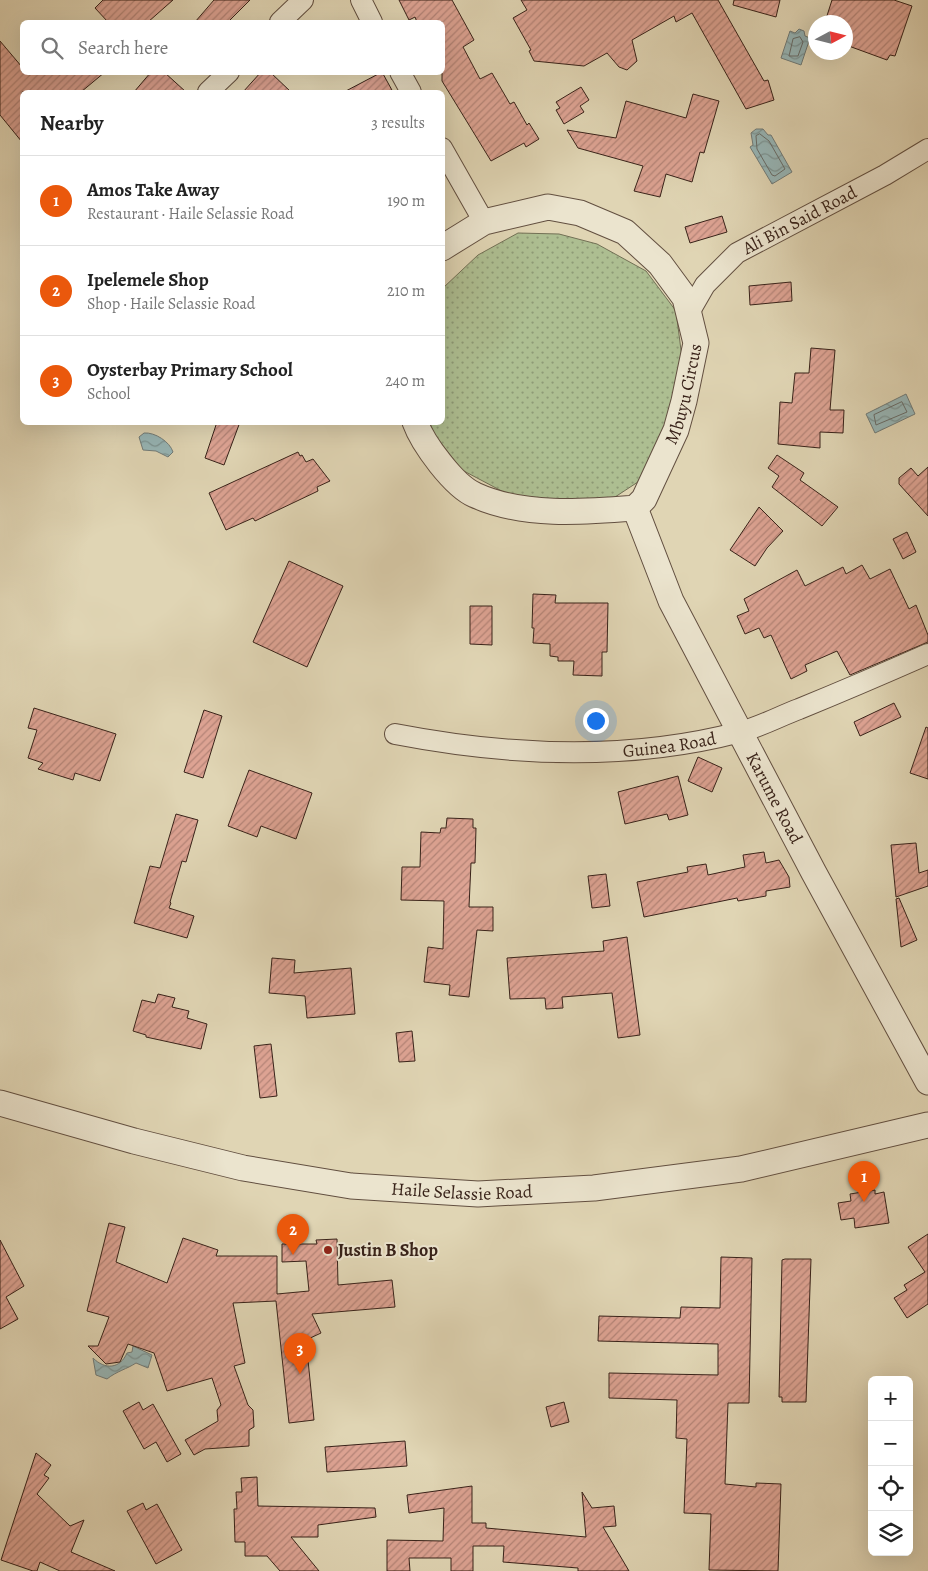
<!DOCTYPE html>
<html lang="en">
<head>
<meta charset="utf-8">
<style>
  body { margin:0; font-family:Alegreya,serif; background:#f6f6f6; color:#222 }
  .controls { position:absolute; right:15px; bottom:15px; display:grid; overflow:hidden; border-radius:8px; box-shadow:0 5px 20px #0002 }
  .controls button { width:45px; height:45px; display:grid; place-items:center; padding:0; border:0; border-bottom:1px solid #e0e0e0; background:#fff; color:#222; font:25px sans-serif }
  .compass { position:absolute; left:808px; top:15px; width:45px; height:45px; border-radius:50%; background:#fff; box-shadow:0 5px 20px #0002; rotate:83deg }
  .you { position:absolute; left:595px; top:720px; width:18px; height:18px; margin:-12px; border:4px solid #fff; border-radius:50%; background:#1a73e8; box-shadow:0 0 0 8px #1a73e833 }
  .badge { display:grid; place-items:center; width:32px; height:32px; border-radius:50%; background:#ea580c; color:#fff; font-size:16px; font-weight:700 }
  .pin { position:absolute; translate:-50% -41px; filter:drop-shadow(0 1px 2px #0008) }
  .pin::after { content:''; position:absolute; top:26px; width:18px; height:15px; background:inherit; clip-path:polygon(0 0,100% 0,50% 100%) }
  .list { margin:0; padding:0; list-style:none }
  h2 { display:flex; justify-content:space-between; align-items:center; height:65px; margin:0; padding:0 20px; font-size:21px }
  h2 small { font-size:16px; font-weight:400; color:#767676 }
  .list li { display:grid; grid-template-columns:32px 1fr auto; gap:15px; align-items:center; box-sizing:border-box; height:90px; padding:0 20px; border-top:1px solid #e0e0e0 }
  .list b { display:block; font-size:19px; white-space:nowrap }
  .list p { margin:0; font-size:16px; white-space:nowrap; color:#767676 }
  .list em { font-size:16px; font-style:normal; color:#767676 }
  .icon { flex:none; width:28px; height:28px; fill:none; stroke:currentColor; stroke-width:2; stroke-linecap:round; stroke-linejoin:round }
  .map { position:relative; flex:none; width:928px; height:1571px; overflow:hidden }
  .search { position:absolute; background:#fff; box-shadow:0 5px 20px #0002; left:20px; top:20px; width:425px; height:55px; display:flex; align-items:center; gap:12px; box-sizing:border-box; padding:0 18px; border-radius:8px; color:#767676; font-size:19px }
  .panel { position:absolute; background:#fff; box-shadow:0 5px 20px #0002; left:20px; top:90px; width:425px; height:335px; border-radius:8px }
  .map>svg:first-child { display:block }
  .grass { fill:url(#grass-dots); stroke:#727055 }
  .water { fill:url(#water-waves); stroke:#717b78 }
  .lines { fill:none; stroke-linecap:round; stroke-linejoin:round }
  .shore { stroke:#686c68; stroke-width:1 }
  .building { fill:url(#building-hatch); stroke:#382219 }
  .minor-casing { stroke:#624f40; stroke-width:22 }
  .tertiary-casing { stroke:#624f40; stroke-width:27 }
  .minor { stroke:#ebe4ce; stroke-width:20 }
  .tertiary { stroke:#ebe4ce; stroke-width:25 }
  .poi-dot { fill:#8f2418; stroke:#ebe4ce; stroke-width:2 }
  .labels { text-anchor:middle; stroke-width:4; stroke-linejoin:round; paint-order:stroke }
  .street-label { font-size:18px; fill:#382219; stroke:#ebe4ce }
  .poi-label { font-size:18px; font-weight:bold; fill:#382219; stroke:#ebe4ce; text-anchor:start }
</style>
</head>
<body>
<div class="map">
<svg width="928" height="1571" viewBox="0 0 928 1571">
  <defs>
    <pattern id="grass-dots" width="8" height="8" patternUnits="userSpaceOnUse" patternTransform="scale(1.25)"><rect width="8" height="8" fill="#adbe91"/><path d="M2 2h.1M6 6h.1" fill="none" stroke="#8e9a76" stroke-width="1.8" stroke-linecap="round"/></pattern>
    <pattern id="water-waves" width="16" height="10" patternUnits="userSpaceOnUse" patternTransform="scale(1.25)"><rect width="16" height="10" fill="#97b6b7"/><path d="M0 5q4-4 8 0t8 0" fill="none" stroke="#7c9494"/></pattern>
    <pattern id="building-hatch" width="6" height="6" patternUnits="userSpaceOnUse" patternTransform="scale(1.25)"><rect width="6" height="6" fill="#dda393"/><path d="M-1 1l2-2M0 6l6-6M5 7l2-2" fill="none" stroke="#b48477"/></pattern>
  </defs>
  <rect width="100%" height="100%" fill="#e0d5b4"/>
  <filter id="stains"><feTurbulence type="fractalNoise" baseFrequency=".004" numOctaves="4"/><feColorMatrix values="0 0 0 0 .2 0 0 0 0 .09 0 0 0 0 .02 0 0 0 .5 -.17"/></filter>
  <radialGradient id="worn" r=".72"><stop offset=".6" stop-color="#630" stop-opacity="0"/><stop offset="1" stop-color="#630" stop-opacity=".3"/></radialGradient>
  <path class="grass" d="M518,233L559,234L597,244L646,271L676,311L682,358L672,413L644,478L612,499L564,502L513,497L462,470L434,434L430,423L442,422L443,288L478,255Z"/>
  <path class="water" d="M799,29L804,31L805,36L810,38L801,65L781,58L790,31L795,33Z
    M756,129H763L768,135H771L792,172L772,184L750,147L753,145L751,133Z
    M906,394L915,414L875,433L866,414Z
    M144,433C155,432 170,442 173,452L168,457L156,451L143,450L139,437Z
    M133,1346L152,1355L148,1368L136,1363C127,1369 117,1371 107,1379L96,1375L93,1358C105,1370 120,1369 127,1353L132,1352Z"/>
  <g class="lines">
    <path class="shore" d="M800,37L803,42L798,56H789L793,39Z
      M760,134L769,141L785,169L775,176L772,175L757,149L756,136Z
      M902,402L907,412L876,425L874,415Z"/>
  </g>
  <path class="building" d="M103,0H173L148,22H108L95,8Z
    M214,0H250L228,22H195Z
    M399,0H452L474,40L463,47L480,79L492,73L510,104L514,102L527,125L529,123L539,139L526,147L524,143L491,161L442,81V22H417L415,17L409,20Z
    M521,0H718L764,81L768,80L774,100L746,109L692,13L676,22L674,16L632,40L637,61L627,70L619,67L607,53L584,66L534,61L529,51L531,50L513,18L527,10Z
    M734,0H780L776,17L733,5Z
    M832,0H894L912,6L895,56L890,55L887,60L846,45V22H825Z
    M0,41L22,67V72H105L81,92H22V142L0,115Z
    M151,72H164L186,92H134Z
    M261,72H270L291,92H243Z
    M382,72L393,92H344Z
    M581,87L589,100L580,106L584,112L564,124L556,110L560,108L556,102Z
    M693,94L719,101L704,153L700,152L692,182L666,174L660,197L634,191L643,166L578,148L567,130L616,138L626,101L686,118Z
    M722,216L727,232L690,243L685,227Z
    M791,282L792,301L750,305L749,286Z
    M811,348L835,350L830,410H844L843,433L820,432V448L778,444L780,402L792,403L795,373H809Z
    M217,422H240L224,465L205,458Z
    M298,452L300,456L302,455L306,462L313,459L330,481L317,487L318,491L255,521L253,518L226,530L209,493Z
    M777,455L804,473L800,480L838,507L822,526L772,487L779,476L768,468Z
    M928,467V516L899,484V478L911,468L918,476Z
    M759,507L783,531L767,548L755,566L730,550Z
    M907,532L916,552L903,559L893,539Z
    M289,561L343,586L307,667L253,642Z
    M862,565L870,579L890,569L909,609L916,605L928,635V642L850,675L837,651L805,665L807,671L791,679L771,635L764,638L759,628L745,634L737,616L749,611L744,599L797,570L805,586L843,567L846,574Z
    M533,594L556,595L555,603H608L607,652H602V676L573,675L574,661H558V657L550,656V644L533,643L534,628H532Z
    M470,606H492V645L470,644Z
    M894,703L901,717L860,736L854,722Z
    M34,708L116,734L100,781L75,773L73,780L38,769L43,763L28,758L37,730L28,728Z
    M204,710L222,716L203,778L184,772Z
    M926,727L928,728V779L910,773Z
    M698,757L722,768L712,792L688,781Z
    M249,770L312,793L296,839L261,826L257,837L228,826Z
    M678,776L688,815L669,820L667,814L625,824L618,792Z
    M176,814L198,820L186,862L182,861L170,902L171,903L169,908L194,916L187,938L134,923L150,866L160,868Z
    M447,818L473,819V828H476L475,863H471L469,907H493V931L477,930L469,997L449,995L450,985L424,982L428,947L443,949L444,901L401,900L402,867H420L421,832L440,833L441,828H446Z
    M916,843L919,873L928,870V886L896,897L891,845Z
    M764,852L766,863L779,860L789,877L790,887L766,891V896L738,901L737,898L644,917L637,882L688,872L687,867L706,864L708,875L745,867L743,855Z
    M606,874L610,906L592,908L588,876Z
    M899,898L917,940L901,947L896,899Z
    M627,937L640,1035L618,1038L612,993L562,997L563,1008L546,1009L545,998L510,999L507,958L604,951L603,941Z
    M272,958L295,960L294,973L351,968L355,1014L307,1018L305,996L269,993Z
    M158,994L175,998L172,1007L189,1011L187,1018L207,1024L201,1049L146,1037V1035L133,1031L142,1000L155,1003Z
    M412,1031L415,1061L399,1062L396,1033Z
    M271,1044L277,1096L260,1098L254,1046Z
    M875,1190V1194L884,1192L889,1223L855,1228L854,1218L841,1220L838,1203L851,1201L850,1194Z
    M109,1223L125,1227L116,1262L167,1283L183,1238L218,1250L216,1256H277V1294L309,1291L306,1261L282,1262V1244H317L316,1240L337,1239L338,1285L392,1280L395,1307L312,1314L321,1333L306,1340L314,1420L289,1423L276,1301L233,1303L245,1363L234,1366L248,1405L253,1410L254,1427L249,1430V1446L205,1449L194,1455L185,1440L218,1421L217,1410L221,1405L212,1378L167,1391L154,1353L128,1344L120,1362L106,1364L88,1346H98L109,1317L87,1311Z
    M928,1234V1304L907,1318L894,1298L907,1290L904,1285L925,1272L908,1247Z
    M0,1240L24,1286L6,1297L18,1319L0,1329Z
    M721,1257L752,1258L749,1403H728L725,1484L756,1487V1483L781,1484L778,1571L709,1570L711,1514L684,1513L687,1439L676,1438L677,1400L609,1398V1373L718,1375V1344L598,1341L599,1316L680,1318L681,1307L720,1308Z
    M785,1259H811L806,1402H782V1397H779L782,1260Z
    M139,1402L143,1410L153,1404L181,1454L167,1462L156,1442L144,1449L123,1411Z
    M564,1402L569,1422L551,1427L546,1407Z
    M405,1441L407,1466L327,1472L325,1447Z
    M36,1453L51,1465L44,1475L49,1478L37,1494L70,1526L84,1520L71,1552L115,1571H60L40,1562L37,1571H33L1,1560Z
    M257,1477L258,1506L375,1508L376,1517L318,1525V1537H291L319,1571H280L267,1556H245V1542H235L234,1509H237L236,1492H242L241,1478Z
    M472,1486V1523H486V1528L586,1537L582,1492L592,1508L614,1506L616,1526L603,1527L629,1571H578V1568L503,1562L504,1546H473V1571H451V1558H409L410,1571H387V1540L443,1541L444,1508L409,1513L407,1495Z
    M143,1503L146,1510L157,1504L182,1550L156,1564L127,1511Z"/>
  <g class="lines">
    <defs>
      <g id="minor">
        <path d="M361,0L372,22"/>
        <path d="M280,22L303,0"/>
        <path d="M400,72L411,92"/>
        <path d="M208,92L229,72"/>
        <path d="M442,148L484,222"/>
        <path id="s1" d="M690,311L705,285L737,253L885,175L928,149"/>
        <path id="s2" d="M395,734C509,756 626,762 740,732C760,727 780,716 799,709C843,691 885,673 928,654"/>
      </g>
      <g id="tertiary">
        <path id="s3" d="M415,422C423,444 454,486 475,495C523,517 584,512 635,508L644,499L676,430L684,401L696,343L685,298L660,264L625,232L580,213L548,207L484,222L442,248"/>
        <path id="s4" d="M635,508L671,601L814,873L928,1082"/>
        <path id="s5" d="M0,1103L134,1141L243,1168L351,1186L478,1194L594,1188L741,1169L928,1125"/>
      </g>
    </defs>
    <use href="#minor" class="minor-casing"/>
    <use href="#tertiary" class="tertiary-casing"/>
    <use href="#minor" class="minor"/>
    <use href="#tertiary" class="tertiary"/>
  </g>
  <circle class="poi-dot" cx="328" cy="1250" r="5"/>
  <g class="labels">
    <g class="street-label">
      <text dy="6" stroke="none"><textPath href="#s1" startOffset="146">Ali Bin Said Road</textPath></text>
      <text dy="6" stroke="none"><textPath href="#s3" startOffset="384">Mbuyu Circus</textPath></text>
      <text dy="6" stroke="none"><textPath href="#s2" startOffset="276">Guinea Road</textPath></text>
      <text dy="6" stroke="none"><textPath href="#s4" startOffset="322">Karume Road</textPath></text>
      <text dy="6" stroke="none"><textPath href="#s5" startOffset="472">Haile Selassie Road</textPath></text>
    </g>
    <g class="poi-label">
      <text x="338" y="1256">Justin B Shop</text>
    </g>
  </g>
  <rect width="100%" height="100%" filter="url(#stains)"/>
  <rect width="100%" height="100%" fill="url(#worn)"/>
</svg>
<div class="controls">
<button>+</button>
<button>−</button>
<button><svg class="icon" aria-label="locate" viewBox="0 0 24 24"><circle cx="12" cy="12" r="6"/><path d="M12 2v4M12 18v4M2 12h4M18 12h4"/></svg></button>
<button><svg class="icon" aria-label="layers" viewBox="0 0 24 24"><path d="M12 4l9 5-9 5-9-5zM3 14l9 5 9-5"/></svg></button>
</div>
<svg class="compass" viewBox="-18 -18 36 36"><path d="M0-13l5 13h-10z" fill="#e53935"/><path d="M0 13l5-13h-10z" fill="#767676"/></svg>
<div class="you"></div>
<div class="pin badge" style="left:864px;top:1202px">1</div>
<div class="pin badge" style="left:293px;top:1255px">2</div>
<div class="pin badge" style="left:300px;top:1374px">3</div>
<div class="search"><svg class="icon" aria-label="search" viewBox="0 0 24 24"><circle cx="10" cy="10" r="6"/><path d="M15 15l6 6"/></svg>Search here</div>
<section class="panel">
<h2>Nearby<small>3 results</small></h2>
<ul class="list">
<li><span class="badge">1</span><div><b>Amos Take Away</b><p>Restaurant · Haile Selassie Road</p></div><em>190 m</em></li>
<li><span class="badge">2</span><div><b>Ipelemele Shop</b><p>Shop · Haile Selassie Road</p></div><em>210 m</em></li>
<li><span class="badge">3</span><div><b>Oysterbay Primary School</b><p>School</p></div><em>240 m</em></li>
</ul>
</section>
</div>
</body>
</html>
